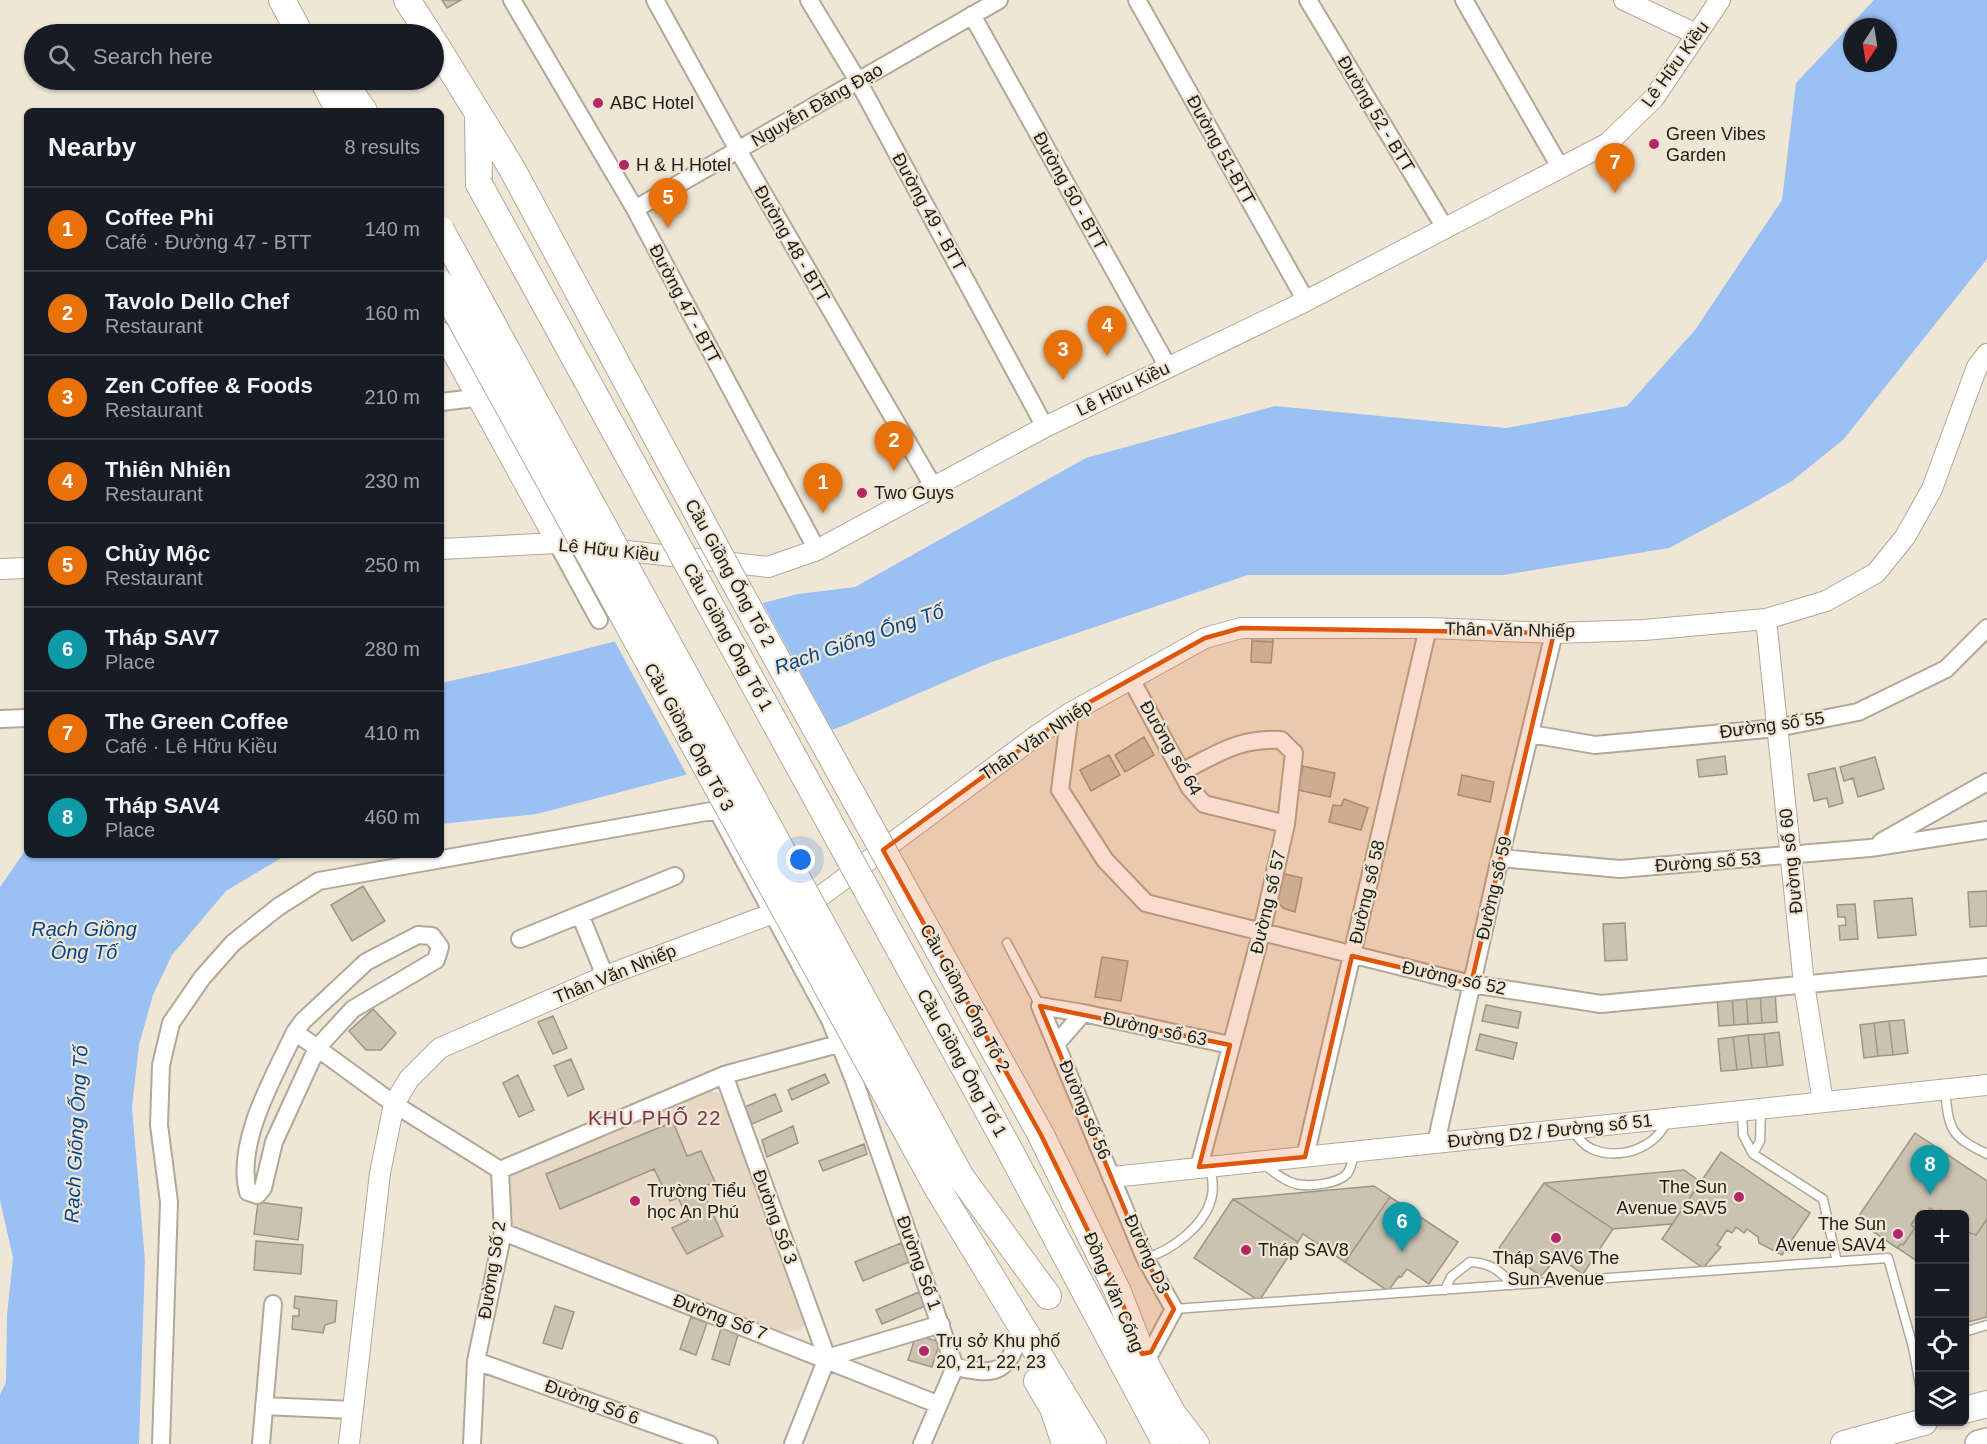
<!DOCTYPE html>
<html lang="en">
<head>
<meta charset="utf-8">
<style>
  body { margin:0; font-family:Arial,sans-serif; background:#20242c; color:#f1f3f6 }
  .controls { position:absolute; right:18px; bottom:18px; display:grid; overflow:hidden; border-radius:9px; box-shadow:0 2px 4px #0004 }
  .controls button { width:54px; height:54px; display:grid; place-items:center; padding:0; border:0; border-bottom:2px solid #363941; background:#171b24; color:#f1f3f6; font:30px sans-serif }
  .compass { position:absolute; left:1843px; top:18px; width:54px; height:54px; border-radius:50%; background:#171b24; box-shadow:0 2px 4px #0004; rotate:192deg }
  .you { position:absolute; left:801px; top:860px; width:21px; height:21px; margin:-15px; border:4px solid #fff; border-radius:50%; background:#1a73e8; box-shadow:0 0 0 9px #1a73e833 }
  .badge { display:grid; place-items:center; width:39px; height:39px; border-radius:50%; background:#d597b4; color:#fff; font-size:20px; font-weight:700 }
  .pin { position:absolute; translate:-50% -50px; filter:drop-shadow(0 2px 3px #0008) }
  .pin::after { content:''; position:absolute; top:32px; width:21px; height:18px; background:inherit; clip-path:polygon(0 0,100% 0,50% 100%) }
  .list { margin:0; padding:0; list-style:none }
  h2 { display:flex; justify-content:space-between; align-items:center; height:78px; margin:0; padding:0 24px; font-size:26px }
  h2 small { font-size:20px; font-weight:400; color:#9ea1a6 }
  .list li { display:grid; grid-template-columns:39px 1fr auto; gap:18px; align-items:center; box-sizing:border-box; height:84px; padding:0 24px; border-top:2px solid #363941 }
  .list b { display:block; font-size:22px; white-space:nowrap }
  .list p { margin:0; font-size:20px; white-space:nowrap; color:#9ea1a6 }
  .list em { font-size:20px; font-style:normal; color:#9ea1a6 }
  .icon { flex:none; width:33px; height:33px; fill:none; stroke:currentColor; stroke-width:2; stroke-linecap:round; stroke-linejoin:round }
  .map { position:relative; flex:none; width:1987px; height:1444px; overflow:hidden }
  .search { position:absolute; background:#171b24; box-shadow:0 2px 4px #0004; left:24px; top:24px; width:420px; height:66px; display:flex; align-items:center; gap:15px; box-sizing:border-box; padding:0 21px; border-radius:33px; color:#9ea1a6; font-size:22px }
  .panel { position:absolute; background:#171b24; box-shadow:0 2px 4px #0004; left:24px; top:108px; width:420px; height:750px; border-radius:9px }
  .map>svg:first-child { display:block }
  .built { fill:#e6d8c2 }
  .water { fill:#9bc1f4; fill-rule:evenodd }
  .pier { fill:#f0e6d5 }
  .building { fill:#cbc2b2; stroke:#9e9585; stroke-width:1.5 }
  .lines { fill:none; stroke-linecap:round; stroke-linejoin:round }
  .service-casing { stroke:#b1a898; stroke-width:11 }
  .minor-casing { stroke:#b1a898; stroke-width:20 }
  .tertiary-casing { stroke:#b1a898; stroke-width:22 }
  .primary-casing { stroke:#b1a898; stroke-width:28 }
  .trunk-casing { stroke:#b1a898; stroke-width:30 }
  .service { stroke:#fff; stroke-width:8 }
  .minor { stroke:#fff; stroke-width:16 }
  .tertiary { stroke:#fff; stroke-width:20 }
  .primary { stroke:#fff; stroke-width:26 }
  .trunk { stroke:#fff; stroke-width:27 }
  .primary-bridge-casing { stroke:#b1a898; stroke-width:28; stroke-linecap:butt }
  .primary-bridge { stroke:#fff; stroke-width:26 }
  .marked { fill:#de560c; fill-opacity:0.2; stroke:#de560c; stroke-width:4.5; stroke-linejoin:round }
  .poi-dot { fill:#b22764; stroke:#f0e6d5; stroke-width:2 }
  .labels { text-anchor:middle; stroke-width:4.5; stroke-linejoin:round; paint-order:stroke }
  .street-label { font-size:18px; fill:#1f1c16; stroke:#f0e6d5 }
  .poi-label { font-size:18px; fill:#1f1c16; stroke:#f0e6d5; text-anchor:start }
  .water-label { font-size:20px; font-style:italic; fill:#02468e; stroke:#f0e6d5 }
  .neighbourhood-label { font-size:20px; letter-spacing:1.5px; fill:#78334c; stroke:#f0e6d5 }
</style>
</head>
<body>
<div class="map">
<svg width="1987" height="1444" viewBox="0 0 1987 1444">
  <rect width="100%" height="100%" fill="#f0e6d5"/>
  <path class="built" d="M706,1090L719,1093L723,1099L806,1322L801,1330L781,1332L517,1229L510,1223L508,1180L515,1171Z"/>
  <path class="water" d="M1874,0H1987V259L1843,440L1792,481L1750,505L1669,548L1503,575H1248L989,663L845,725L772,752L537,814L441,824V683L527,664L798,594L855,587L1086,458L1275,406L1506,428L1627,406L1695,330L1782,200L1796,83ZM1852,27H1888V63H1852Z
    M27,848V855H291L283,857L226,891L172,955L153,995L139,1045L132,1107L145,1261L139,1444H0V1395L6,1382L7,1315L13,1258L0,1200V887Z"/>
  <path class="pier" d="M761,600L834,733L772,755L688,777L613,638Z"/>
  <path class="building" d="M442,0H461L447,8Z
    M1253,629L1273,630V642L1252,641Z
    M1252,641L1273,642L1271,663L1251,662Z
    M1144,737L1154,755L1125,772L1115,755Z
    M1109,755L1120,775L1091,791L1080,770Z
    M1725,756L1727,774L1699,777L1697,760Z
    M1875,757L1884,789L1858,797L1853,778L1844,781L1840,767Z
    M1303,766L1335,773L1330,797L1298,790Z
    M1835,768L1843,803L1829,807L1827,798L1814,801L1808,774Z
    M1462,775L1494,782L1490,802L1458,795Z
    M1344,799L1368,808L1361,830L1329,822L1333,805L1341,806Z
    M1280,873L1302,878L1295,912L1283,908L1274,898Z
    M363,886L385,921L352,941L331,905Z
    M1987,891V926L1970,927L1968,892Z
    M1912,898L1916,935L1878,938L1874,901Z
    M1855,904L1858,939L1840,940L1839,926L1846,925L1845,917H1838L1837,905Z
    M1625,923L1627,960L1605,961L1603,924Z
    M1102,957L1128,961L1121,1001L1095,997Z
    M1775,991L1777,1022L1762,1023L1760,992Z
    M1746,992L1748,1024L1734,1025L1732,993Z
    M1746,992H1760L1762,1023L1748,1024Z
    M1732,993L1734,1025L1719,1026L1717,994Z
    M1486,1005L1521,1012L1518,1028L1482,1021Z
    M373,1009L396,1033L381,1050H366L349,1031Z
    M553,1016L567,1048L553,1054L538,1022Z
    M1904,1020L1908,1053L1893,1055L1889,1021Z
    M1889,1021L1893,1055L1878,1056L1874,1023Z
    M1874,1023L1878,1056L1864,1058L1860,1025Z
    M1779,1032L1783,1065L1767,1067L1764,1034Z
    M1480,1034L1517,1043L1513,1059L1476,1050Z
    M1764,1034L1767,1067L1752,1068L1748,1035Z
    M1748,1035L1752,1068L1737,1070L1733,1037Z
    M1733,1037L1737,1070L1721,1071L1718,1039Z
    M571,1059L584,1089L568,1096L554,1066Z
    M825,1074L829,1083L792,1100L788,1090Z
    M518,1075L534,1110L519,1117L503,1083Z
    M775,1094L782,1111L752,1124L745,1107Z
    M673,1122L687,1156L701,1151L715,1182L701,1188L723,1236L687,1254L672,1228L689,1220L678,1198L670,1201L654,1169L560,1209L546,1174Z
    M793,1126L798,1143L767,1157L762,1140Z
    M1915,1133L1987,1181V1219L1976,1235L1964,1231V1214H1948L1941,1210L1939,1214L1930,1208L1926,1214L1921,1211L1911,1225L1915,1228L1903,1245L1901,1244L1897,1248L1856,1220Z
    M1915,1133L1987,1181V1317L1964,1323V1214H1920V1263L1856,1220Z
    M864,1144L867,1154L823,1171L819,1161Z
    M1721,1152L1810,1213L1782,1255L1759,1243L1758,1237L1747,1229L1744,1233L1736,1227L1732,1233L1727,1230L1717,1245L1721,1247L1703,1268L1662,1239Z
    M1721,1152L1810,1213L1782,1255L1759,1243L1758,1237L1747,1229L1744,1233L1736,1227L1732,1233L1727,1230L1717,1245L1721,1247L1703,1268L1662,1239L1672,1224L1613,1229L1583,1274L1558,1257L1541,1276L1499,1248L1544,1183L1684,1170L1701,1182Z
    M1544,1183L1613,1229L1583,1274L1558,1257L1541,1276L1499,1248Z
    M1374,1186L1458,1242L1429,1284L1407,1269L1401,1277L1399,1276L1388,1291L1303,1234L1259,1301L1194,1258L1233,1199Z
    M1390,1197L1458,1242L1429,1284L1407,1269L1401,1277L1399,1276L1388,1291L1345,1262Z
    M1233,1199L1298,1242L1259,1301L1194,1258Z
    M258,1202L302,1208L298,1240L254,1234Z
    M256,1241L303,1245L301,1274L254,1270Z
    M901,1243L909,1262L863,1281L855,1262Z
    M919,1292L925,1306L882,1324L876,1310Z
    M295,1296L337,1301L335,1322L325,1325L323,1333L292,1329L293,1316H299V1309L294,1308Z
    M555,1306L574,1312L562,1349L543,1343Z
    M691,1317L707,1323L696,1355L680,1349Z
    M723,1322L740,1328L729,1365L712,1359Z
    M916,1335L940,1342L932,1367L908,1360Z"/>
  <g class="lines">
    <defs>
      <path id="service" d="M1007,943L1040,1006
        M1945,1090C1949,1130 1950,1136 1987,1154
        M1742,1111L1743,1135L1753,1154L1823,1199L1837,1262
        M1572,1129C1577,1137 1583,1145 1592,1149C1619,1161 1658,1148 1667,1119
        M1753,1154L1760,1141L1761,1109
        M1264,1164C1273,1172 1284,1181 1296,1184C1310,1187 1337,1184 1347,1174C1351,1169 1353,1158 1355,1151
        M1145,1258C1172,1251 1207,1224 1212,1195C1214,1186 1212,1176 1210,1167
        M1445,1290L1451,1277L1470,1262C1491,1263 1499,1270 1513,1285
        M1174,1309L1888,1258L1913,1347L1920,1386
        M1964,1332L1987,1325"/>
      <path id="minor" d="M512,0L635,209L817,550
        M655,0L738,150L933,486
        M809,0L858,81L1045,427
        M1137,0L1306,301
        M1308,0L1445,228
        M1464,0L1560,167
        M972,15L1168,367
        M635,209L999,0
        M441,402L475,398
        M557,543L599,620
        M1132,681L1190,788L1204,804L1286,824
        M1070,713L1060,790L1105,860L1146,903L1471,984L1601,1004L1987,967
        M0,719L27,718
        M1531,734L1595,745L1777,728L1858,712L1946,669L1987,628
        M1183,771C1219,753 1239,738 1281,740L1294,753L1286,824L1262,930L1199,1167
        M1881,842L1987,782
        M1500,858L1620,869L1870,848L1987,830
        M581,917L605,976
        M418,935L432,936L440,947L436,960L353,1009L317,1048L274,1142L263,1188L257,1195L248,1192C235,1143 274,1076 295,1032L303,1021L366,962Z
        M520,939L675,876
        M1040,1006L1145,1258L1174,1309L1151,1352L1142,1354
        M1040,1006L1083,1013
        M295,1032L394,1104L500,1170
        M1057,1043L1083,1013L1230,1045
        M724,1075L827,1358
        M1436,1143L1500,858L1554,633
        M1305,1157L1428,628
        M503,1232L937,1404
        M476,1361L709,1444
        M955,1367C987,1373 1005,1378 1017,1342
        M264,1406L352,1410
        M161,1444L169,1202L159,1125L161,1065L171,1023L202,978L233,943L278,907L319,881L717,810L830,1020L854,1080L955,1367L922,1444
        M261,1444L273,1304
        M472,1444L476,1361L503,1232L500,1170L724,1075L838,1044
        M793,1444L827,1358L941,1324"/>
      <path id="tertiary" d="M1624,0L1696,34
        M441,332L557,543
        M441,549L557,543L768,567L817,550L1045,427L1306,301L1608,143L1654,98L1720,0
        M0,569L27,568
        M1766,619L1804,984L1823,1102
        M1113,1177L1987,1085
        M349,1444L380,1173L394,1104L409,1079L440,1048L605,976L771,914L810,904L1036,736L1070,713L1205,638L1241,628H1428L1554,633L1644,630L1766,619L1826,601L1876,573L1905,537L1932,489L1977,367L1987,354"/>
      <path id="primary" d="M282,0L300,34
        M407,0L429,34
        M434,42L511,167
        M323,80L339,111
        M342,80L364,111
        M478,115L479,184
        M1041,1135L1118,1292L1147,1367L1173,1414L1196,1444
        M1010,1151L1166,1444
        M961,1177L1048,1296
        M938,1189L1093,1444
        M1037,1381L1053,1408L1065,1444
        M1964,1410L1987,1404
        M1844,1444L1924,1422"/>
      <path id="trunk" d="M1979,1444L1987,1442"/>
    </defs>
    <use href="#service" class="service-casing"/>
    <use href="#minor" class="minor-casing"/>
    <use href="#tertiary" class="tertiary-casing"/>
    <use href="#primary" class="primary-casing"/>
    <use href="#trunk" class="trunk-casing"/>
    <use href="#service" class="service"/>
    <use href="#minor" class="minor"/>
    <use href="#tertiary" class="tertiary"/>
    <use href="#primary" class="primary"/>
    <use href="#trunk" class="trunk"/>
    <defs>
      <path id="primary-bridge" d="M511,167L736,585L1041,1135
        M479,184L1010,1151
        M441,230L961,1177
        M441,284L938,1189"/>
    </defs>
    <use href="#primary-bridge" class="primary-bridge-casing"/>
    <use href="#primary-bridge" class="primary-bridge"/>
  </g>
  <path class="marked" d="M1241,628L1554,633L1471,984L1352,956L1305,1157L1199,1167L1230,1045L1040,1006L1145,1258L1174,1309L1151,1352L1142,1354L1118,1292L1041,1135L883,850L1070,713L1205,638Z"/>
  <g class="poi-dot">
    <circle cx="598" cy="103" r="6"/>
    <circle cx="1654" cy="144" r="6"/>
    <circle cx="624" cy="165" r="6"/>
    <circle cx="862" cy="493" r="6"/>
    <circle cx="1739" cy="1197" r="6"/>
    <circle cx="635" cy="1201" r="6"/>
    <circle cx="1898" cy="1234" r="6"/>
    <circle cx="1556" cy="1238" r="6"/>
    <circle cx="1246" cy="1250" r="6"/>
    <circle cx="924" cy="1351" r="6"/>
  </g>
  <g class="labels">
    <g class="street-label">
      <text transform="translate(1675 64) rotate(-54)" y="6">Lê Hữu Kiều</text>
      <text transform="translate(817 105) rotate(-30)" y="6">Nguyễn Đăng Đạo</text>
      <text transform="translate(1376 114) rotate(59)" y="6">Đường 52 - BTT</text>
      <text transform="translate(1221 150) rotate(61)" y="6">Đường 51-BTT</text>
      <text transform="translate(1070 191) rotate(61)" y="6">Đường 50 - BTT</text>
      <text transform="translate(929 212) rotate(61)" y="6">Đường 49 - BTT</text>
      <text transform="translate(792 244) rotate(60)" y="6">Đường 48 - BTT</text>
      <text transform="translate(685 304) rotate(62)" y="6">Đường 47 - BTT</text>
      <text transform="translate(1123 389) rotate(-26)" y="6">Lê Hữu Kiều</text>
      <text transform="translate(609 550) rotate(6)" y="6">Lê Hữu Kiều</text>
      <text transform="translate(730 573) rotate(61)" y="6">Cầu Giồng Ống Tố 2</text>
      <text transform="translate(1510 630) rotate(1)" y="6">Thân Văn Nhiếp</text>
      <text transform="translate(728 637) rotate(61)" y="6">Cầu Giồng Ông Tố 1</text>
      <text transform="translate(1772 725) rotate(-8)" y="6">Đường số 55</text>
      <text transform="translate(689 737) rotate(61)" y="6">Cầu Giồng Ông Tố 3</text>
      <text transform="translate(1036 740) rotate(-34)" y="6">Thân Văn Nhiếp</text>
      <text transform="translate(1171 748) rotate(60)" y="6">Đường số 64</text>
      <text transform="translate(1791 861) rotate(-96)" y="6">Đường số 60</text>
      <text transform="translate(1708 862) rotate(-4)" y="6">Đường số 53</text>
      <text transform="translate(1494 888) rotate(-77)" y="6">Đường số 59</text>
      <text transform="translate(1367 892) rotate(-77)" y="6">Đường số 58</text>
      <text transform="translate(1268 902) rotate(-77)" y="6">Đường số 57</text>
      <text transform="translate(615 974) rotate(-22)" y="6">Thân Văn Nhiếp</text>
      <text transform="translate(1454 978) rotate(12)" y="6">Đường số 52</text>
      <text transform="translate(965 998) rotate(61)" y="6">Cầu Giồng Ống Tố 2</text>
      <text transform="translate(1155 1029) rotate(12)" y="6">Đường số 63</text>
      <text transform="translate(962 1063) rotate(61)" y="6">Cầu Giồng Ông Tố 1</text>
      <text transform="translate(1085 1110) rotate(67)" y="6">Đường số 56</text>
      <text transform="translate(1550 1131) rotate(-6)" y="6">Đường D2 / Đường số 51</text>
      <text transform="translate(775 1217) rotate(70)" y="6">Đường Số 3</text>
      <text transform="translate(1147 1254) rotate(65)" y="6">Đường D3</text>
      <text transform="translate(919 1263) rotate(70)" y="6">Đường Số 1</text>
      <text transform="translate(492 1270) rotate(-81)" y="6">Đường Số 2</text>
      <text transform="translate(1114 1292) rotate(67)" y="6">Đồng Văn Cống</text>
      <text transform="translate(720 1317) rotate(21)" y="6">Đường Số 7</text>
      <text transform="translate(592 1402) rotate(20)" y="6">Đường Số 6</text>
    </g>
    <g class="poi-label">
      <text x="610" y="109">ABC Hotel</text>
      <text x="1666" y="140">Green Vibes<tspan x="1666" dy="21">Garden</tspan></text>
      <text x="636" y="171">H &amp; H Hotel</text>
      <text x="874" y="499">Two Guys</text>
      <text x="1727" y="1193" text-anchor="end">The Sun<tspan x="1727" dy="21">Avenue SAV5</tspan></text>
      <text x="647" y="1197">Trường Tiểu<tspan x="647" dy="21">học An Phú</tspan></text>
      <text x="1886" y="1230" text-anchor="end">The Sun<tspan x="1886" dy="21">Avenue SAV4</tspan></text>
      <text x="1258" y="1256">Tháp SAV8</text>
      <text x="1556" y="1264" text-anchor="middle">Tháp SAV6 The<tspan x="1556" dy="21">Sun Avenue</tspan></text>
      <text x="936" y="1347">Trụ sở Khu phố<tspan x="936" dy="21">20, 21, 22, 23</tspan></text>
    </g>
    <g class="water-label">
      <text transform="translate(859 639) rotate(-19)" y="7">Rạch Giống Ống Tố</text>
      <text x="84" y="936">Rạch Giồng<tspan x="84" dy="23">Ông Tố</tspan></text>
      <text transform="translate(76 1134) rotate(-87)" y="7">Rạch Giống Ống Tố</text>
    </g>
    <g class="neighbourhood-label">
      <text x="655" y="1125">KHU PHỐ 22</text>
    </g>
  </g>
</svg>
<div class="controls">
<button>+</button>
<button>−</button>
<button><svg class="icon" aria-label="locate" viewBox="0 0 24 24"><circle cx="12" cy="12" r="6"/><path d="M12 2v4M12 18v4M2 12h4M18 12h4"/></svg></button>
<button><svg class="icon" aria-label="layers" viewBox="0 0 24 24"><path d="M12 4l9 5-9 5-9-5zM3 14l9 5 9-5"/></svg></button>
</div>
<svg class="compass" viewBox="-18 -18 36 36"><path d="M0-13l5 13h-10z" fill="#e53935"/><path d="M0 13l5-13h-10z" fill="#9ea1a6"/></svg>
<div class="you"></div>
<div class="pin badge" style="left:823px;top:513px;background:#e8710a">1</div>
<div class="pin badge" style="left:894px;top:471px;background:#e8710a">2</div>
<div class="pin badge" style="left:1063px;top:380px;background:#e8710a">3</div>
<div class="pin badge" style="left:1107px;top:356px;background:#e8710a">4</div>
<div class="pin badge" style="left:668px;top:228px;background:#e8710a">5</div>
<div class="pin badge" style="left:1402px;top:1252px;background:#0f9aa8">6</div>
<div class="pin badge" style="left:1615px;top:193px;background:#e8710a">7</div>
<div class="pin badge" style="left:1930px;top:1195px;background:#0f9aa8">8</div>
<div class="search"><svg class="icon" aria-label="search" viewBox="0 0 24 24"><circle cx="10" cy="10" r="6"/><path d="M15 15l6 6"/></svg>Search here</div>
<section class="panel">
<h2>Nearby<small>8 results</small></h2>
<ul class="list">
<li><span class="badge" style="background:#e8710a">1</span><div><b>Coffee Phi</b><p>Café · Đường 47 - BTT</p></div><em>140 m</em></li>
<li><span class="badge" style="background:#e8710a">2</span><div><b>Tavolo Dello Chef</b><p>Restaurant</p></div><em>160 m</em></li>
<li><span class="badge" style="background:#e8710a">3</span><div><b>Zen Coffee &amp; Foods</b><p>Restaurant</p></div><em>210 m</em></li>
<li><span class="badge" style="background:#e8710a">4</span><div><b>Thiên Nhiên</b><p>Restaurant</p></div><em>230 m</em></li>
<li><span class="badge" style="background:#e8710a">5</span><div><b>Chủy Mộc</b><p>Restaurant</p></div><em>250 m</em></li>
<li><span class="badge" style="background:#0f9aa8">6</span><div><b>Tháp SAV7</b><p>Place</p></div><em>280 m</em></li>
<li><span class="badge" style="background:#e8710a">7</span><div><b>The Green Coffee</b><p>Café · Lê Hữu Kiều</p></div><em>410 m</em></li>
<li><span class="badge" style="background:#0f9aa8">8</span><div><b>Tháp SAV4</b><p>Place</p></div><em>460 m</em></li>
</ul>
</section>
</div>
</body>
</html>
